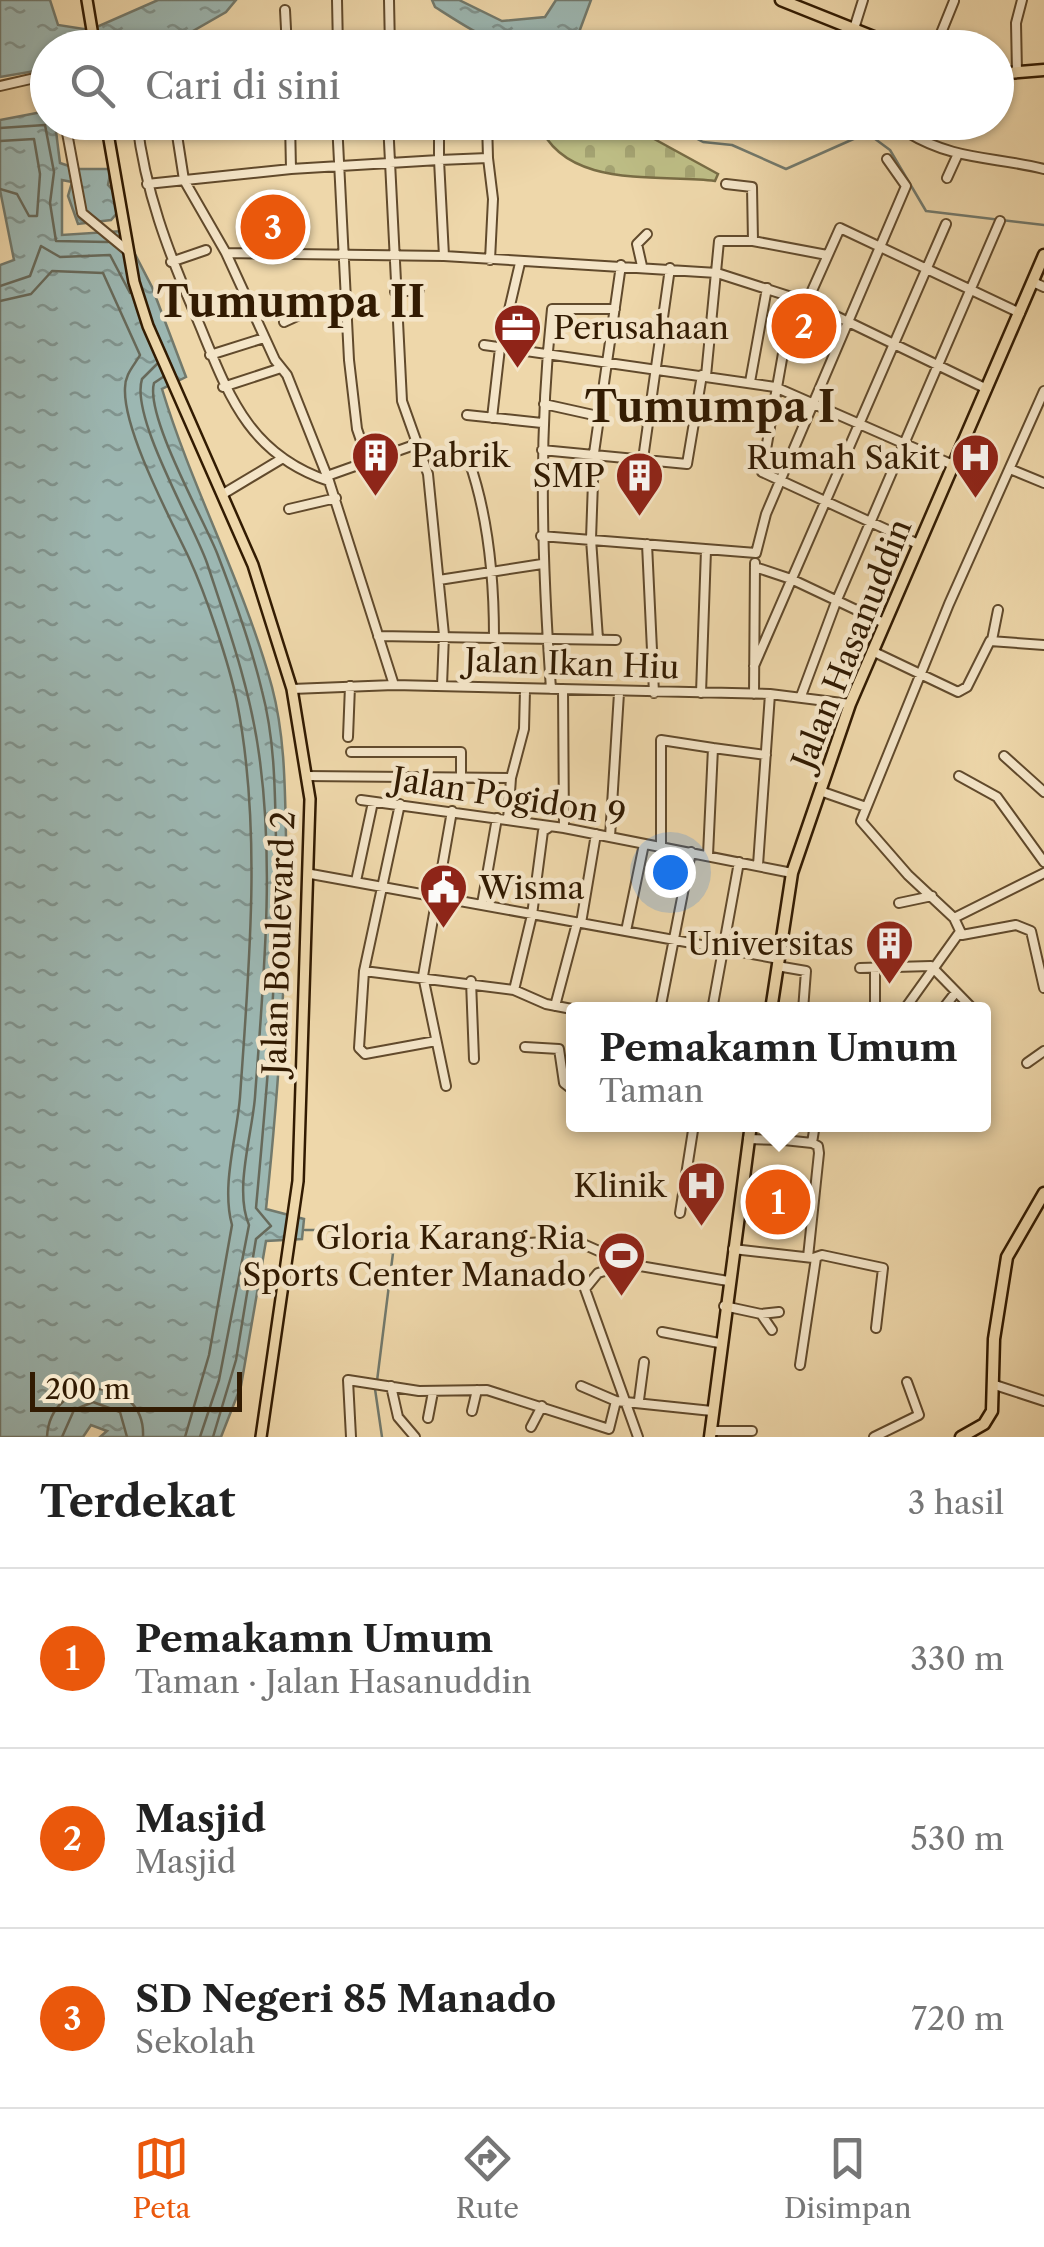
<!DOCTYPE html>
<html lang="id">
<head>
<meta charset="utf-8">
<style>
  body { margin:0; font-family:"Libre Caslon Text",serif; background:#f6f6f6; color:#222 }
  .scale { position:absolute; left:30px; bottom:25px; width:212px; box-sizing:border-box; padding-left:10px; border:5px solid #321b02; border-top:0; font-size:28px; line-height:35px; white-space:nowrap; color:#321b02; -webkit-text-stroke:8px #f4e5c8; paint-order:stroke }
  .you { position:absolute; left:670px; top:872px; width:35px; height:35px; margin:-25px; border:8px solid #fff; border-radius:50%; background:#1a73e8; box-shadow:0 0 0 15px #1a73e833 }
  .badge { display:grid; place-items:center; width:65px; height:65px; border-radius:50%; background:#ea580c; color:#fff; font-size:32px; font-weight:700 }
  .pin { position:absolute; translate:-50% -50%; border:5px solid #fff; box-shadow:0 2px 10px #0006 }
  .popup { position:absolute; left:566px; top:1002px; width:425px; height:130px; box-sizing:border-box; display:grid; place-content:center; border-radius:10px; background:#fff; filter:drop-shadow(0 2px 8px #0005); font-size:32px; white-space:nowrap; color:#767676 }
  .popup b { font-size:38px; color:#222 }
  .popup::after { content:''; position:absolute; left:50%; top:100%; margin-left:-20px; border:20px solid transparent; border-top-color:#fff }
  .list { margin:0; padding:0; list-style:none }
  h2 { display:flex; justify-content:space-between; align-items:center; height:130px; margin:0; padding:0 40px; font-size:42px }
  h2 small { font-size:32px; font-weight:400; color:#767676 }
  .list li { display:grid; grid-template-columns:65px 1fr auto; gap:30px; align-items:center; box-sizing:border-box; height:180px; padding:0 40px; border-top:2px solid #e0e0e0 }
  .list b { display:block; font-size:38px; white-space:nowrap }
  .list p { margin:0; font-size:32px; white-space:nowrap; color:#767676 }
  .list em { font-size:32px; font-style:normal; color:#767676 }
  .icon { flex:none; width:55px; height:55px; fill:none; stroke:currentColor; stroke-width:2; stroke-linecap:round; stroke-linejoin:round }
  .map { position:relative; flex:none; width:1044px; height:1437px; overflow:hidden }
  .search { position:absolute; background:#fff; box-shadow:0 2px 8px #0004; left:30px; right:30px; top:30px; height:110px; display:flex; align-items:center; gap:25px; box-sizing:border-box; padding:0 35px; border-radius:55px; color:#767676; font-size:38px }
  .sheet { height:670px; background:#fff }
  nav { display:flex; justify-content:space-around; align-items:center; box-sizing:border-box; height:140px; border-top:2px solid #e0e0e0; background:#fff; font-size:28px; color:#767676 }
  nav a { display:grid; justify-items:center; gap:5px }
  nav .on { color:#ea580c }
  .map>svg:first-child { display:block }
  .cemetery { fill:url(#cemetery-stones); stroke:#786c44; stroke-width:2.5 }
  .water { fill:url(#water-ripples); stroke:#72796c; stroke-width:2.5 }
  .lines { fill:none; stroke-linecap:round; stroke-linejoin:round }
  .shore { stroke:#67695a; stroke-width:2.5 }
  .stream { stroke:#72796c; stroke-width:2.5 }
  .minor-casing { stroke:#614a2c; stroke-width:12 }
  .major-casing { stroke:#321b02; stroke-width:14 }
  .highway-casing { stroke:#321b02; stroke-width:15 }
  .minor { stroke:#f4e5c8; stroke-width:8 }
  .major { stroke:#eed7aa; stroke-width:9 }
  .highway { stroke:#eed7aa; stroke-width:10 }
  .labels { text-anchor:middle; stroke-width:9; stroke-linejoin:round; paint-order:stroke }
  .poi-label { font-size:32px; fill:#321b02; stroke:#f4e5c8; text-anchor:end }
  .street-label { font-size:32px; fill:#321b02; stroke:#f4e5c8 }
  .district-label { font-size:42px; font-weight:bold; fill:#321b02; stroke:#f4e5c8 }
</style>
</head>
<body>
<div class="map">
<svg width="1044" height="1437" viewBox="0 0 1044 1437">
  <defs>
    <pattern id="cemetery-stones" width="16" height="16" patternUnits="userSpaceOnUse" patternTransform="scale(2.5)"><rect width="16" height="16" fill="#bdbd85"/><path d="M2 7V4a2 2 0 0 1 4 0v3zM10 15v-3a2 2 0 0 1 4 0v3z" fill="#a3a271"/></pattern>
    <pattern id="water-ripples" width="26" height="14" patternUnits="userSpaceOnUse" patternTransform="scale(2.5)"><rect width="26" height="14" fill="#9cb7b2"/><path d="M2 4q2-2 4 0t4 0M15 11q2-2 4 0t4 0" fill="none" stroke="#80948f"/></pattern>
  </defs>
  <rect width="100%" height="100%" fill="#eed7aa"/>
  <filter id="stains"><feTurbulence type="fractalNoise" baseFrequency=".002" numOctaves="4"/><feColorMatrix values="0 0 0 0 .2 0 0 0 0 .09 0 0 0 0 .02 0 0 0 .5 -.17"/></filter>
  <radialGradient id="worn" r=".72"><stop offset=".6" stop-color="#630" stop-opacity="0"/><stop offset="1" stop-color="#630" stop-opacity=".3"/></radialGradient>
  <path class="cemetery" d="M483,123H625L718,174L715,181C660,174 565,190 539,124L481,135Z"/>
  <path class="water" d="M0,0H50L58,25L90,30L158,0H236L226,12L165,47L48,48L47,69L0,77Z
    M432,0H459L502,21L545,17L556,0H591L575,43C524,67 476,33 435,7Z
    M47,111L48,122L55,123L60,163L78,169H111L108,185L125,204L111,220L78,224L68,196L72,182L62,180V235L123,231L152,287L186,377L162,389C193,491 244,584 272,687C285,736 285,789 286,838C288,962 279,1086 266,1209L304,1219L302,1239L266,1241L241,1386L221,1437H100L107,1431L91,1425L83,1437H0V265L14,260L0,190V120Z"/>
  <g class="lines">
    <path class="shore" d="M0,128L45,125L54,172L50,203L56,241L108,242
      M0,141L34,139L40,174L37,216H29L17,194L0,189
      M0,286L30,276L41,246L60,257L110,255L130,293
      M0,301L31,294L52,271L103,273L140,355C134,366 125,374 125,388C123,430 170,518 189,558C206,595 229,663 237,702C262,830 249,967 240,1097C237,1136 221,1186 232,1225L209,1355L185,1437
      M157,364L142,379C130,417 193,523 207,563C228,627 250,688 259,754C275,866 263,985 255,1097C252,1135 234,1190 249,1225L219,1380L200,1437
      M163,377L154,383C145,416 203,518 217,553C234,597 251,645 262,691C275,740 275,792 276,842C279,965 267,1086 256,1208L271,1226L256,1239L236,1360L213,1437
      M47,1437C50,1373 146,1373 143,1437
      M62,1437L74,1410L93,1402L120,1412L127,1437"/>
    <path class="stream" d="M665,122L703,142L732,145L786,169L867,133L890,150L926,211L1044,225
      M305,1230H333L393,1253L377,1381
      M375,1389L382,1437"/>
    <defs>
      <path id="minor" d="M337,0L338,48
        M389,0L390,48
        M285,10L287,48
        M853,32L863,0
        M390,38L442,36L464,48
        M935,48L954,1
        M1017,72L1016,23L1022,0
        M0,86L48,75
        M65,122L82,213L128,251
        M137,122C145,191 168,251 195,314C226,387 244,453 329,481L394,685
        M175,122L184,180L226,253L275,360L287,375L329,481
        M290,122L291,169
        M337,122L349,360L357,429L368,461
        M388,122L402,401L428,474L444,635L442,685
        M439,122V160L488,158L493,199L490,260
        M487,122L488,158
        M66,129L104,122
        M907,132C955,161 992,156 1044,169
        M947,178L957,156
        M147,184L291,169L439,160L444,256
        M726,184L752,187L753,241
        M226,253L444,256L717,273L807,302L987,389
        M171,262L206,250
        M642,266L637,244L647,234
        M1033,282L1044,287
        M395,292L419,290
        M793,297L762,472L918,544
        M807,302L840,228L1020,313
        M284,322L310,310L346,307
        M484,345L775,387L953,465
        M210,355L264,338
        M706,376L719,241H753L827,255
        M750,382L767,288
        M223,387L281,368
        M1044,391L949,604L861,821L908,875L954,918L962,935L1016,925L1031,931L1044,988
        M544,404L598,416
        M467,415L542,423
        M492,418L500,348L520,263
        M542,450L687,464L702,375
        M643,459L670,268
        M469,461C488,515 494,580 494,637
        M1010,469L1044,483
        M327,476L417,444
        M223,494L283,458
        M289,509L336,498
        M541,536L756,553L766,514L906,186L887,159
        M647,544L654,693
        M755,567L791,579L884,623
        M439,580L542,564
        M378,636L616,640
        M598,639L591,539L594,453L621,265
        M992,640L998,610
        M872,651L958,692L967,687L990,641L1044,645
        M754,666L946,224
        M292,689L394,685L770,694L850,704
        M551,689C542,561 538,437 552,309H615
        M563,689L564,828
        M701,693L706,550
        M754,694L755,563
        M801,696L836,602L1000,221
        M348,737L350,686
        M351,752H461V779
        M1004,756L1044,792
        M306,776L511,778L524,729L525,690
        M959,776L997,797L1044,862
        M820,791L866,807
        M361,800L564,828L792,873
        M400,804L364,971L359,1048L365,1054L436,1041
        M508,820L511,778
        M610,837L619,693
        M661,847V740L713,748
        M708,855L713,748L766,755
        M758,865L770,694
        M311,874L779,959
        M356,881L373,802
        M899,903L932,896
        M482,904L497,818
        M954,918L1044,873
        M581,923L596,834
        M626,931L644,844
        M777,966L806,971L803,1010
        M860,968L931,966L971,1007
        M364,971L514,990L532,915L543,831L548,828
        M471,981L474,1059
        M514,990L546,1004L577,1010
        M555,1006L577,923
        M660,1010L691,852
        M712,1010L739,862
        M875,1010V967
        M904,1010L959,933
        M942,1010L956,992
        M525,1047L559,1049L564,1083L573,1090
        M1027,1063L1044,1051
        M446,1086L423,976L452,811
        M748,1139L784,1140L786,1124
        M784,1140L812,1143
        M680,1213L694,1124
        M513,1244L574,1240L628,1264L728,1281
        M733,1249L813,1258L822,1255L883,1268L876,1328
        M808,1257L819,1153L818,1146L812,1143L815,1124
        M628,1264L598,1273L585,1289L638,1437
        M724,1306L761,1314L779,1312
        M761,1314L772,1330
        M662,1332L719,1343
        M800,1365L816,1258
        M995,1385L1044,1401
        M391,1386L398,1417L415,1437
        M581,1386L616,1401L712,1411
        M639,1400L644,1362
        M472,1411L477,1390
        M428,1418L433,1392
        M531,1427L542,1406
        M710,1431H752
        M351,1437L348,1380L419,1391L487,1390L609,1429L616,1401
        M874,1437L919,1415L907,1382"/>
      <path id="major" d="M87,0L95,48
        M106,122L134,282L148,326L253,565L292,689L310,799L298,1181L261,1437"/>
      <path id="highway" d="M781,0L901,48
        M996,74L1044,70
        M771,1010L792,873L850,704L1044,255
        M710,1437L751,1124
        M961,1437L984,1424L992,1411L994,1339L1007,1257L1044,1193"/>
    </defs>
    <use href="#minor" class="minor-casing"/>
    <use href="#major" class="major-casing"/>
    <use href="#highway" class="highway-casing"/>
    <use href="#minor" class="minor"/>
    <use href="#major" class="major"/>
    <use href="#highway" class="highway"/>
  </g>
  <defs>
    <symbol id="office-pin" viewBox="-11 -11 22 30"><path d="M0 17L-7.5 6A9.5 9.5 0 1 1 7.5 6Z" fill="#8f2418" stroke="#f4e5c8"/><path d="M-6-3h4V-5.5h4V-3h4V5H-6ZM-1-4.5V-3h2v-1.5ZM-6 0V1H6V0Z" fill="#fff"/></symbol>
    <symbol id="building-pin" viewBox="-11 -11 22 30"><path d="M0 17L-7.5 6A9.5 9.5 0 1 1 7.5 6Z" fill="#8f2418" stroke="#f4e5c8"/><path d="M-4-6H4V6H1V3H-1V6H-4ZM-2.5-4.3h1.7v1.8h-1.7ZM.8-4.3h1.7v1.8H.8ZM-2.5-1h1.7V.8h-1.7ZM.8-1h1.7V.8H.8Z" fill="#fff"/></symbol>
    <symbol id="hospital-pin" viewBox="-11 -11 22 30"><path d="M0 17L-7.5 6A9.5 9.5 0 1 1 7.5 6Z" fill="#8f2418" stroke="#f4e5c8"/><path d="M-5-5h3v3.5h4V-5h3V5h-3V1.5h-4V5h-3Z" fill="#fff"/></symbol>
    <symbol id="civic-pin" viewBox="-11 -11 22 30"><path d="M0 17L-7.5 6A9.5 9.5 0 1 1 7.5 6Z" fill="#8f2418" stroke="#f4e5c8"/><path d="M-.6-6.5H3V-4.5H.6V-3L4-1V1h2V6H-6V1h2V-1L-.6-3ZM-1.2 2.5V6h2.4V2.5Z" fill="#fff"/></symbol>
    <symbol id="stadium-pin" viewBox="-11 -11 22 30"><path d="M0 17L-7.5 6A9.5 9.5 0 1 1 7.5 6Z" fill="#8f2418" stroke="#f4e5c8"/><path d="M0-5a6.5 5 0 1 0 0 10a6.5 5 0 1 0 0-10ZM-3.5-1.8h7v3.6h-7Z" fill="#fff"/></symbol>
  </defs>
  <g fill-rule="evenodd">
    <use href="#office-pin" x="490" y="300" width="55" height="75"/>
    <use href="#building-pin" x="348" y="428" width="55" height="75"/>
    <use href="#hospital-pin" x="948" y="430" width="55" height="75"/>
    <use href="#building-pin" x="612" y="448" width="55" height="75"/>
    <use href="#civic-pin" x="416" y="860" width="55" height="75"/>
    <use href="#building-pin" x="862" y="916" width="55" height="75"/>
    <use href="#hospital-pin" x="674" y="1158" width="55" height="75"/>
    <use href="#stadium-pin" x="594" y="1228" width="55" height="75"/>
  </g>
  <g class="labels">
    <g class="poi-label">
      <text x="553" y="339" text-anchor="start">Perusahaan</text>
      <text x="411" y="467" text-anchor="start">Pabrik</text>
      <text x="940" y="469">Rumah Sakit</text>
      <text x="605" y="487">SMP</text>
      <text x="479" y="899" text-anchor="start">Wisma</text>
      <text x="854" y="955">Universitas</text>
      <text x="666" y="1197">Klinik</text>
      <text x="586" y="1249">Gloria Karang Ria<tspan x="586" dy="37">Sports Center Manado</tspan></text>
    </g>
    <g class="street-label">
      <text transform="translate(852 644) rotate(-68)" y="11">Jalan Hasanuddin</text>
      <text transform="translate(572 664) rotate(2)" y="11">Jalan Ikan Hiu</text>
      <text transform="translate(509 797) rotate(9)" y="11">Jalan Pogidon 9</text>
      <text transform="translate(279 943) rotate(-88)" y="11">Jalan Boulevard 2</text>
    </g>
    <g class="district-label">
      <text x="291" y="317">Tumumpa II</text>
      <text x="710" y="422">Tumumpa I</text>
    </g>
  </g>
  <rect width="100%" height="100%" filter="url(#stains)"/>
  <rect width="100%" height="100%" fill="url(#worn)"/>
</svg>
<div class="scale">200 m</div>
<div class="you"></div>
<div class="pin badge" style="left:778px;top:1202px">1</div>
<div class="popup"><b>Pemakamn Umum</b>Taman</div>
<div class="pin badge" style="left:804px;top:326px">2</div>
<div class="pin badge" style="left:273px;top:227px">3</div>
<div class="search"><svg class="icon" aria-label="search" viewBox="0 0 24 24"><circle cx="10" cy="10" r="6"/><path d="M15 15l6 6"/></svg>Cari di sini</div>
</div>
<section class="sheet">
<h2>Terdekat<small>3 hasil</small></h2>
<ul class="list">
<li><span class="badge">1</span><div><b>Pemakamn Umum</b><p>Taman · Jalan Hasanuddin</p></div><em>330 m</em></li>
<li><span class="badge">2</span><div><b>Masjid</b><p>Masjid</p></div><em>530 m</em></li>
<li><span class="badge">3</span><div><b>SD Negeri 85 Manado</b><p>Sekolah</p></div><em>720 m</em></li>
</ul>
</section>
<nav>
<a class="on"><svg class="icon" aria-label="map" viewBox="0 0 24 24"><path d="M3 6l6-2 6 2 6-2v14l-6 2-6-2-6 2zM9 4v14M15 6v14"/></svg>Peta</a>
<a><svg class="icon" aria-label="directions" viewBox="0 0 24 24"><path d="M12 3l9 9-9 9-9-9zM9 14v-3h6M13 9l2 2-2 2"/></svg>Rute</a>
<a><svg class="icon" aria-label="saved" viewBox="0 0 24 24"><path d="M7 4h10v16l-5-4-5 4z"/></svg>Disimpan</a>
</nav>
</body>
</html>
